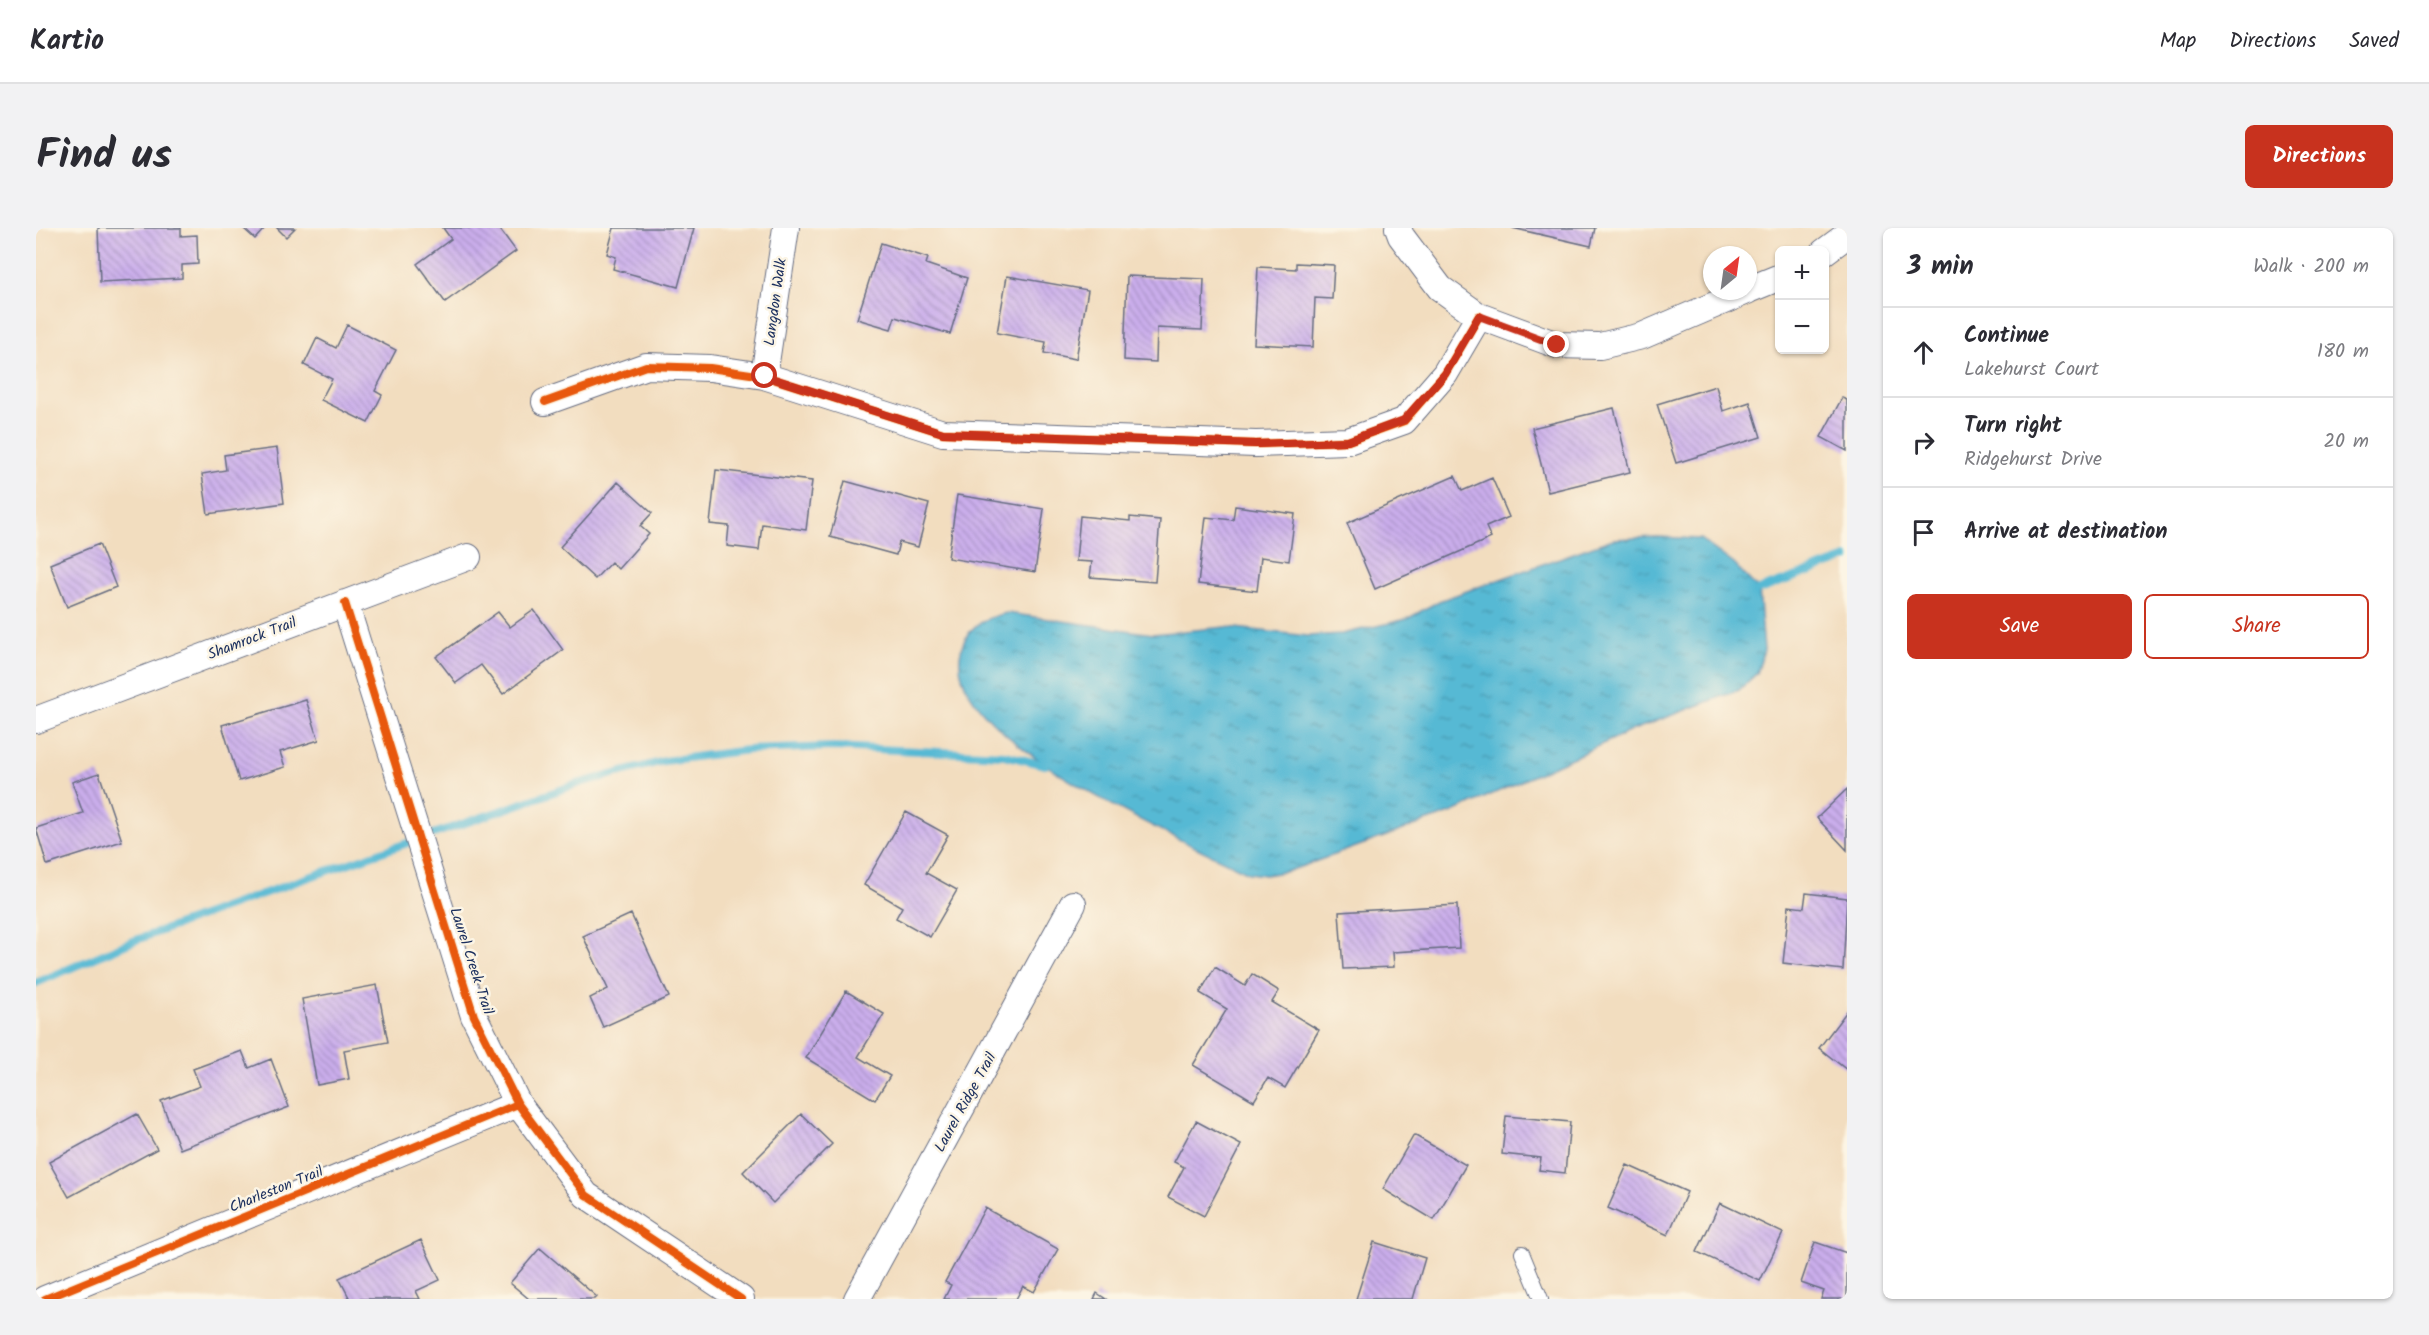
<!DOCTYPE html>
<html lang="en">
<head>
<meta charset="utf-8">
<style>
  body { margin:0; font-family:Kalam,sans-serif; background:#f2f2f3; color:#2b2b33 }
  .controls { position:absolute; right:18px; top:18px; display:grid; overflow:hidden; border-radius:9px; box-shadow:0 2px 4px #0004 }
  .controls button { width:54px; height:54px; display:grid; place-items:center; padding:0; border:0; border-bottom:2px solid #e1e1e2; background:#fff; color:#2b2b33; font:30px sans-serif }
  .compass { position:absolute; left:1667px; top:18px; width:54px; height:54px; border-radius:50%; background:#fff; box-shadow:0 2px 4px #0004; rotate:29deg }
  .stop { position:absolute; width:18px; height:18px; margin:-14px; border:4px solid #c8321e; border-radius:50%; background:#fff }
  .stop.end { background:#c8321e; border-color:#fff; box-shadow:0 2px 6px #0008 }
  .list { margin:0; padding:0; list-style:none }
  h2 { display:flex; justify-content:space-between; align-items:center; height:78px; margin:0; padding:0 24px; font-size:26px }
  h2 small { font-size:20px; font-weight:400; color:#7c7c81 }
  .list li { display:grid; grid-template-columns:39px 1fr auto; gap:18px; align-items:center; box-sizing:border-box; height:90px; padding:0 24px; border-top:2px solid #e1e1e2 }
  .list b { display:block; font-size:22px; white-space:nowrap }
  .list p { margin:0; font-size:20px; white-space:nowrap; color:#7c7c81 }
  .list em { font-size:20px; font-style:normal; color:#7c7c81 }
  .actions { display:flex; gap:12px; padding:18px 24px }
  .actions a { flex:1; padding:14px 0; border:2px solid #c8321e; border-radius:9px; text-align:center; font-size:21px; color:#c8321e }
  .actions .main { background:#c8321e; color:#fff }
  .icon { flex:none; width:33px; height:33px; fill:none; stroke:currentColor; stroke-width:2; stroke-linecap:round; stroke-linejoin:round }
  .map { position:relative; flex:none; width:1811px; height:1071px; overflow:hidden; border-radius:9px }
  header { display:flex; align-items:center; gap:36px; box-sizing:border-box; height:84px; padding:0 30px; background:#fff; border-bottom:2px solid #e1e1e2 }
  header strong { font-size:28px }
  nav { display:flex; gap:33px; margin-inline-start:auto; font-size:21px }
  .intro { display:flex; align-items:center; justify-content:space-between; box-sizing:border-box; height:144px; padding:0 36px }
  h1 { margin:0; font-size:42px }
  .button { padding:15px 27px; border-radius:9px; background:#c8321e; color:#fff; font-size:21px; font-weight:700 }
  main { display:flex; gap:36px; padding:0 36px }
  aside { flex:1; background:#fff; border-radius:9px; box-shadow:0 2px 4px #0004 }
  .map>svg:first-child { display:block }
  .water { fill:url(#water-ripples); stroke:#387499; stroke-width:1.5 }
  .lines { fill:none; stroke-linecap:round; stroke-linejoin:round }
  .stream { stroke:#56b9d4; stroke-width:8 }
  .building { fill:url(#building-back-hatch) }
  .service-casing { stroke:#666c80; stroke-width:16 }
  .minor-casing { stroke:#666c80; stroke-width:28 }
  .service { stroke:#fff; stroke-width:14 }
  .minor { stroke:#fff; stroke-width:26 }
  .cycleway-casing { stroke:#fcf5e5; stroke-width:11 }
  .cycleway { stroke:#e8590c; stroke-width:8 }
  .route { stroke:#c8321e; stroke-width:8 }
  .labels { text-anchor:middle; stroke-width:5; stroke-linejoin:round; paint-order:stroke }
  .street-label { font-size:15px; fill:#1b2f5e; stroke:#fcf5e5 }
</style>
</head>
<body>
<header>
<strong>Kartio</strong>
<nav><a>Map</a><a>Directions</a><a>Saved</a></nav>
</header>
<div class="intro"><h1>Find us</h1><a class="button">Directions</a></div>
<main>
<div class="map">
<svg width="1811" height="1071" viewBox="0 0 1811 1071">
  <defs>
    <pattern id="water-ripples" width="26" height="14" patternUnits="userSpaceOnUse" patternTransform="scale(1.5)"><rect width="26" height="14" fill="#56b9d4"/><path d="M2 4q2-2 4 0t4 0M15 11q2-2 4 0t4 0" fill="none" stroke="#4697af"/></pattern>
    <pattern id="building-back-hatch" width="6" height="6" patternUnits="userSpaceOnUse" patternTransform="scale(1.5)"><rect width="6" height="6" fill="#cbaeec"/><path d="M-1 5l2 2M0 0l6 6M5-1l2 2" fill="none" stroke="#a48ec2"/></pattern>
  </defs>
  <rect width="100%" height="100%" fill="#fcf5e5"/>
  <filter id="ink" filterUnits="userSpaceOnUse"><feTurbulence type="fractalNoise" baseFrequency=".0167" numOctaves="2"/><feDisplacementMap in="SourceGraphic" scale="12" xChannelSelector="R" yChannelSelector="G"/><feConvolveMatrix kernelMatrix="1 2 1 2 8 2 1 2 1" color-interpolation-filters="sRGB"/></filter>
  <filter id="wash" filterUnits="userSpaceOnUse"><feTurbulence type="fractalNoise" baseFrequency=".008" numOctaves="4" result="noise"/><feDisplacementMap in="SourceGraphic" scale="24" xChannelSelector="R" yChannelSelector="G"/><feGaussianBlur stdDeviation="1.35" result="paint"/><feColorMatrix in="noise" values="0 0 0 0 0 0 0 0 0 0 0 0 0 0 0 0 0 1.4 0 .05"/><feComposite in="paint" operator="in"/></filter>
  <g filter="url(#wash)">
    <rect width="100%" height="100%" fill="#f2ddbf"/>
    <path class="water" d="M1621,309L1664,311L1698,336L1723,362L1728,422L1721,445L1703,462L1597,502L1417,584L1253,643L1229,647L1213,645C1149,613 904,509 925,423C930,399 949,389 971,385L1117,406L1190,399L1272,408L1306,406L1371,391L1403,373L1577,311Z"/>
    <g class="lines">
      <path class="stream" d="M1723,362L1811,330
        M0,755L100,712L262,653L544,555L628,533L712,522L797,519L969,527L1009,537"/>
    </g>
    <g id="blocks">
      <path class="building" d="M62,0H145V8L161,7L162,36L146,37V50L64,54Z
        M207,0H229L219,11Z
        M241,0H259L250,9Z
        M407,0H463L480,23L409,74L381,36L415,11Z
        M578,0H658L642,59L577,41L580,29L571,26Z
        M1476,0H1559L1555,18Z
        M845,15L892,30L890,36L931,50L914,106L859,89L855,101L821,91Z
        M1260,35L1298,37L1296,71L1279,70L1277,119L1218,116L1222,39L1260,41Z
        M971,48L1052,62L1040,131L1008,125L1010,114L961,105Z
        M1091,48L1168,51L1166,102L1121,100L1120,134L1088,132Z
        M311,97L360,122L339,163L346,167L332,195L285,172L296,151L268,137L281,110L300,120Z
        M1680,158L1687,183L1714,174L1725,209L1640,235L1621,176Z
        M1806,170L1811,172V223L1785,209Z
        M1578,180L1594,244L1512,264L1496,200Z
        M241,220L248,275L172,286L166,246L190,242L188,227Z
        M680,242L776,253L770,302L726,296L723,322L691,318L693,298L674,296Z
        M1419,248L1426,263L1456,250L1473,289L1450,299L1455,310L1339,361L1311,295Z
        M809,253L893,276L882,319L863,314L860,327L794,309Z
        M582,254L616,285L604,298L613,306L582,341L575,334L559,351L524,319Z
        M921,267L1008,281L999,344L912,330Z
        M1199,278L1259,286L1253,333L1225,329L1221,363L1162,356L1170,289L1197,292Z
        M1044,288L1094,293V289L1124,292L1119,354L1054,349L1056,334L1040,333Z
        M63,316L80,359L31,379L14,336Z
        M498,382L527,422L467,466L445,437L420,455L400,429L462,384L474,399Z
        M270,472L283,512L244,524L249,539L203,553L186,497Z
        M63,545L86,613L11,637L0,600L47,585L36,554Z
        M1811,561V622L1781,590Z
        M870,584L912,607L890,645L921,662L894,709L860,690L866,679L828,657Z
        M1770,665L1811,670L1807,742L1747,735L1753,678L1768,680Z
        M1421,677L1423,720L1357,724L1358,739L1307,741L1303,684Z
        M595,686L633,769L567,799L554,770L572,761L547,708Z
        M1179,739L1209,758L1216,746L1243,763L1236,774L1283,802L1249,860L1232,850L1218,873L1157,837L1191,781L1164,765Z
        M341,757L352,814L308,822L313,851L281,857L266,771Z
        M810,763L848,786L822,829L854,848L839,872L770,830Z
        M1811,783V842L1783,820Z
        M206,823L213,840L235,831L253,879L144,921L125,873L164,858L157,841Z
        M101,886L121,921L33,969L13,934Z
        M765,886L796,916L737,975L707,944Z
        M1470,888L1534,894L1529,945L1503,942L1505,930L1466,926Z
        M1160,893L1205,917L1168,988L1132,969L1148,939L1138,934Z
        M1378,907L1430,937L1398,992L1347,961Z
        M1591,937L1651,964L1632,1007L1572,980Z
        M1684,975L1747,1005L1724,1053L1661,1024Z
        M949,980L1022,1021L998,1064L987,1058L980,1071H908L915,1057L909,1054Z
        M385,1012L404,1052L380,1063L384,1071H314L303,1050Z
        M1338,1014L1389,1030L1377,1071H1320Z
        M1779,1014L1811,1025V1071H1785L1788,1063L1765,1055Z
        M504,1020L561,1069L559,1071H493L474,1055Z
        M1061,1065L1070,1071H1058Z"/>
    </g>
  </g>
  <g filter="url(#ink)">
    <use href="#blocks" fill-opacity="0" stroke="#666c80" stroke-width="1.5"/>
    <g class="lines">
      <defs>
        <path id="service" d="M1486,1025L1505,1071"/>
        <path id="minor" d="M1362,0L1365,8L1404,60L1443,88L1521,117L1564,118L1606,108L1711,63
          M1788,24L1811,7
          M1712,62L1744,49
          M728,148L750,0
          M509,174L610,138L674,140L728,148L907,205L1220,216L1312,213L1368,193L1409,146L1443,88
          M309,375L438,788L482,876L550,967L705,1071
          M0,492L432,329
          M9,1071L482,876
          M821,1071L1037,676"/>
      </defs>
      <use href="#service" class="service-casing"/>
      <use href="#minor" class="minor-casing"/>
      <use href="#service" class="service"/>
      <use href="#minor" class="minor"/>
      <defs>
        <path id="cycleway" d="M509,174L610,138L674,140L728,148L907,205L1220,216L1312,213L1368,193L1409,146L1443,88
          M309,375L438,788L482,876L550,967L705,1071
          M9,1071L482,876"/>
      </defs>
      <use href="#cycleway" class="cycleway-casing"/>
      <use href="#cycleway" class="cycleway"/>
    </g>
  </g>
  <g class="lines" filter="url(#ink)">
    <path class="route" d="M729,148L907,205L1220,216L1312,213L1368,192L1409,146L1443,88L1521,117"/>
  </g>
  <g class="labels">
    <g class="street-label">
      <text transform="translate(739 74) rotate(-82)" y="5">Langdon Walk</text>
      <text transform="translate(216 410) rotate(-21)" y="5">Shamrock Trail</text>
      <text transform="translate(436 733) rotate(72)" y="5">Laurel Creek Trail</text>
      <text transform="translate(929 874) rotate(-61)" y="5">Laurel Ridge Trail</text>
      <text transform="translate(240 961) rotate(-22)" y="5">Charleston Trail</text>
    </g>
  </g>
</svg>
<div class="controls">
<button>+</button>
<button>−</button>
</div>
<svg class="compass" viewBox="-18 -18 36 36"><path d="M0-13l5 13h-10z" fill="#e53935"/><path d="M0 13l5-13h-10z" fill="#7c7c81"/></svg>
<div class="stop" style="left:729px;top:148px"></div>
<div class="stop end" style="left:1521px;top:117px"></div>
</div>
<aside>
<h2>3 min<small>Walk · 200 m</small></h2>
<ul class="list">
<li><svg class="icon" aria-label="ahead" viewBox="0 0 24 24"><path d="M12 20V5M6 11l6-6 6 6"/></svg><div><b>Continue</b><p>Lakehurst Court</p></div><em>180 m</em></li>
<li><svg class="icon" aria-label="right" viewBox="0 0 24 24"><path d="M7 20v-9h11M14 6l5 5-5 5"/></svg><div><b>Turn right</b><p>Ridgehurst Drive</p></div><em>20 m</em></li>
<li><svg class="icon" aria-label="arrive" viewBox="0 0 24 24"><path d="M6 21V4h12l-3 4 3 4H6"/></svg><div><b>Arrive at destination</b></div></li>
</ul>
<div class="actions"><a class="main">Save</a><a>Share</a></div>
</aside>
</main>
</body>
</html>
